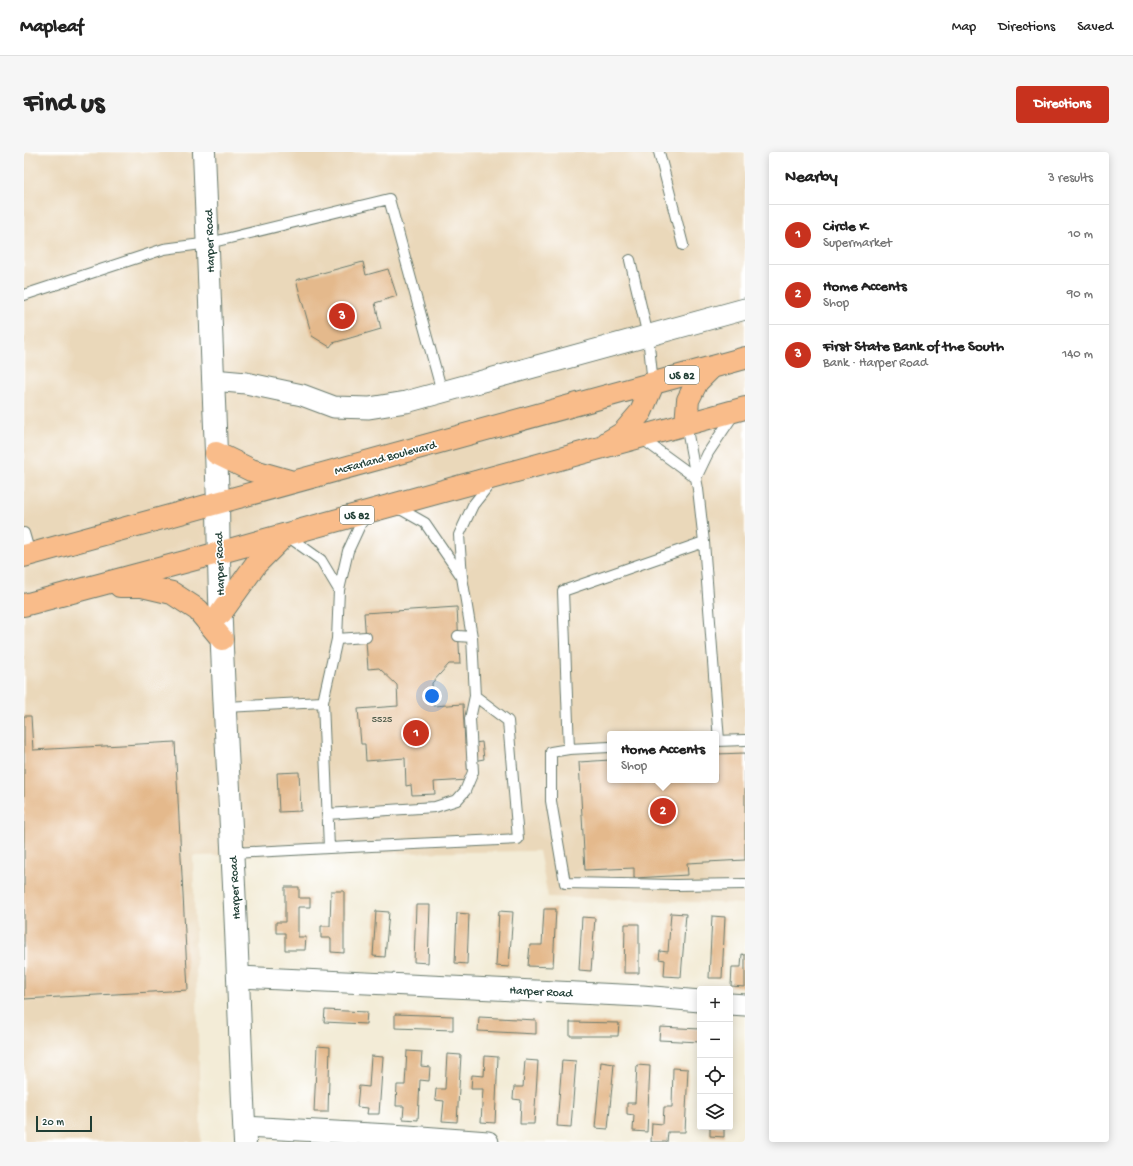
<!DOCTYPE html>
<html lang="en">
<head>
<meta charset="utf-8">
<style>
  body { margin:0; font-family:"Gochi Hand",sans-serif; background:#f6f6f6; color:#222 }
  .controls { position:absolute; right:12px; bottom:12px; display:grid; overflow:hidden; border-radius:4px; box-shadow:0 2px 10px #0003 }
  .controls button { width:36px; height:36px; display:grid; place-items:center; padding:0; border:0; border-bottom:1px solid #e0e0e0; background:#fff; color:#222; font:20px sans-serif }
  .scale { position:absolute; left:12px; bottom:10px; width:56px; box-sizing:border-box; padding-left:4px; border:2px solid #1f3d34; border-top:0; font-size:11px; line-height:14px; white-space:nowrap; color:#1f3d34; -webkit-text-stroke:3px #fff; paint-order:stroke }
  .you { position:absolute; left:408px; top:544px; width:14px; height:14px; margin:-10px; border:3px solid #fff; border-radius:50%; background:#1a73e8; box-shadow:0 0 0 6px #1a73e833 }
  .badge { display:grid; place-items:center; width:26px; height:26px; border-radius:50%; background:#c8321e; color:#fff; font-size:13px; font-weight:700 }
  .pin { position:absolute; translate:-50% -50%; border:2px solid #fff; box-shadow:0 1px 4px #0006 }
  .popup { position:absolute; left:583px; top:579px; width:112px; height:52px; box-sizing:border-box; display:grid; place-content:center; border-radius:4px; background:#fff; filter:drop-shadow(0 1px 3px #0005); font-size:13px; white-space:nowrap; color:#767676 }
  .popup b { font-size:15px; color:#222 }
  .popup::after { content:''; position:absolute; left:50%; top:100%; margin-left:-8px; border:8px solid transparent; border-top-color:#fff }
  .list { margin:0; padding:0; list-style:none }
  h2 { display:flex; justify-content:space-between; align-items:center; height:52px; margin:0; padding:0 16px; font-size:17px }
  h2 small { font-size:13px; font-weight:400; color:#767676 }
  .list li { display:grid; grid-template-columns:26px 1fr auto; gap:12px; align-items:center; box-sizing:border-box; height:60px; padding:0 16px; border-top:1px solid #e0e0e0 }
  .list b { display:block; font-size:15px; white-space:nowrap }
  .list p { margin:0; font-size:13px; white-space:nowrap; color:#767676 }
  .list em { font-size:13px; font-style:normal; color:#767676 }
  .icon { flex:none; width:22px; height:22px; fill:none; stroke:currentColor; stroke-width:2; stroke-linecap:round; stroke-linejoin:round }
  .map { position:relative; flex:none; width:721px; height:990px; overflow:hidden; border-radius:4px }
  header { display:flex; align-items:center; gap:24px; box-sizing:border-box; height:56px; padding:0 20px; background:#fff; border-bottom:1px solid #e0e0e0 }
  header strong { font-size:19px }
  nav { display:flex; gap:22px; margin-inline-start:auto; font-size:14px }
  .intro { display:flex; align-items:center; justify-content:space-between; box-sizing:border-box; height:96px; padding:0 24px }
  h1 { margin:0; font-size:28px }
  .button { padding:10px 18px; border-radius:4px; background:#c8321e; color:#fff; font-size:14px; font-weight:700 }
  main { display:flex; gap:24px; padding:0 24px }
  aside { flex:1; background:#fff; border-radius:4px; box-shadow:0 2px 10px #0003 }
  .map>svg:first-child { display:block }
  .built { fill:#ead8ba; fill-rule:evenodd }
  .building { fill:#e4b98c }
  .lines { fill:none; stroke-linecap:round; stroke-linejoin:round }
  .service-casing { stroke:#697a6d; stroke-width:12 }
  .minor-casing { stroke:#697a6d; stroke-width:23 }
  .tertiary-casing { stroke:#697a6d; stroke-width:24 }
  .trunk-casing { stroke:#697a6d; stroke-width:24 }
  .service { stroke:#fff; stroke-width:10 }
  .minor { stroke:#fff; stroke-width:21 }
  .tertiary { stroke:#fff; stroke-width:22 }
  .trunk { stroke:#f9bc8a; stroke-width:22 }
  .labels { text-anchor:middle; stroke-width:3.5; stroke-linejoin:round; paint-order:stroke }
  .number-label { font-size:10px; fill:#505c4a }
  .shield { fill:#fff; stroke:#627771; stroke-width:1 }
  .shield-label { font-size:11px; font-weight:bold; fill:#1f3d34 }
  .street-label { font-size:12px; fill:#1f3d34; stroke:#fff }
</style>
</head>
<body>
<header>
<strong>Mapleaf</strong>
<nav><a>Map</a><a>Directions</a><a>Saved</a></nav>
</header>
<div class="intro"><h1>Find us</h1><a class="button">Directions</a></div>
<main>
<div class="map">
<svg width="721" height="990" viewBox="0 0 721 990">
  <rect width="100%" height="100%" fill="#fff"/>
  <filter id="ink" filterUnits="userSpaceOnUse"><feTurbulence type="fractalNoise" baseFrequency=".025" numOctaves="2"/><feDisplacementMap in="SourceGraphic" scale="8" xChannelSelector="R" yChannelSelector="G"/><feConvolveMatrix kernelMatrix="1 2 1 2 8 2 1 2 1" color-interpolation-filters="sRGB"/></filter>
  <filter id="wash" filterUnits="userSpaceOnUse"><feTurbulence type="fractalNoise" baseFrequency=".012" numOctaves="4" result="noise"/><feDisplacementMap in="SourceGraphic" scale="16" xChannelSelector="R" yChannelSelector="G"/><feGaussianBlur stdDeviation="0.9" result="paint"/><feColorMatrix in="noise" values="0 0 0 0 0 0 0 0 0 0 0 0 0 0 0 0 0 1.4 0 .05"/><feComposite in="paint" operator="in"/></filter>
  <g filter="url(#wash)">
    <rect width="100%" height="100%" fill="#f3ecd7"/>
    <path class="built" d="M0,0H721V752L524,745L515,699L169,704L177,990H0ZM586,582H692V628H586Z"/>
    <g id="blocks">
      <path class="building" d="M339,110L342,123L364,117L373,144L351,151L357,177L309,191L306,195L288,184L272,128Z
        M433,455L436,512H425L408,531L409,554L439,552L441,592L458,590L460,607L443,610L444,628L410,630L411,642L388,643L387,633L382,634L381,606L342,609L341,592H337L334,557L374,554L373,533L355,516L344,517L340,461Z
        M0,564H7L9,598L151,590L164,838L0,847Z
        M721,601V708L663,711L664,723L610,726V716L561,718L555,610L586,608V628H692V602Z
        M275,620L277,659L255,660L253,621Z
        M261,735H275V746H286V755H274V785H282L281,798H261V781H252V770H261Z
        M307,739H320V801L307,800V786H297V774H306Z
        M392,753H406L404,811L390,810Z
        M520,757H532L529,815L504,814L506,793H518Z
        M352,759L365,760L361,805L349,804Z
        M475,759L489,760L485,815L472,814Z
        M433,761L445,762L443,812L431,811Z
        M647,761L662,762L657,825L640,824L641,808L635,807L636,799L644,800Z
        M688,764L701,765L698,826H685Z
        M558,765L571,766L567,819L555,818Z
        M601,772H615V821H600Z
        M718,802L721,803V835L707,834L708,815H717Z
        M301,858L343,860L342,872L300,870Z
        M371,862L429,864V878L371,876Z
        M455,865L512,868V882L454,879Z
        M546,870L595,871L594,884H546Z
        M636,875L676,877V890L635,888Z
        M293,894L306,895L304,960H290Z
        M383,899L398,900L397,914L406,915L405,929L396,928L394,968L379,967L380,954H372L373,933H381Z
        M423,902L437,903L433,970L418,969L420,949L411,948L412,937H421Z
        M347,904L359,905L355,962H343L344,956L333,955L335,934L345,935Z
        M461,904L474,905L471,971L457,970L459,937H447L448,923L460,924Z
        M501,908L514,909L510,972H496L497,948L489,947L490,935H499Z
        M538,908L552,909L547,975L533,974Z
        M577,910L590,912L584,977L571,976Z
        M613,913L626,914L623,980L609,979L610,963L603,962V951H611Z
        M649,916L664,917L661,980H644L643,990H627L628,971L639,972L640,955H648Z
        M686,975H700V985L686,984Z"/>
    </g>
  </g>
  <g filter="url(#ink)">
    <use href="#blocks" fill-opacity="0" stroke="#697a6d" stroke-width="1"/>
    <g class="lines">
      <defs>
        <path id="service" d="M635,0L659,93
          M606,108L624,184L629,232
          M0,143L140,97L185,91L365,47L418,240
          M617,286L672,326
          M672,326L684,301L710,262
          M370,358H378L401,371L438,425
          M344,365L337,371L324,399L315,438L313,487L299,550L305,696L494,687L484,569L451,544L448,485L438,425L435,383L449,353L468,329
          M0,381L6,402
          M262,383L297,408L315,438
          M680,390L695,589
          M434,484L448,485
          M313,487L342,485
          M201,555L299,550
          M692,589L721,588
          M586,595L545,597L527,600V649L541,731L652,733L721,732
          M545,597L539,439L680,390L674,337L662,272
          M303,662L411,655L433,648L441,639L449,620L446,567L451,544
          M209,701L305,696"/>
        <path id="minor" d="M189,228L222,231L278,243L310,255L345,256L382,250L721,157
          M215,825L618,844L676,849
          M706,852L721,853
          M220,975L384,984L464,990"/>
        <path id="tertiary" d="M180,0L194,350C195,472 203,593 209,714C214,806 216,898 221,990"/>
        <path id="trunk" d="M662,272L664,248L673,230L688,215
          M584,290L599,281L617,260L629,232
          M192,301L227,318L269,330
          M0,404L721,206
          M96,434H118L148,441L174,458L198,487
          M0,453L194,401L721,256
          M197,461L232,412L260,384"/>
      </defs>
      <use href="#service" class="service-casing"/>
      <use href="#minor" class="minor-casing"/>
      <use href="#tertiary" class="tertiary-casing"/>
      <use href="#trunk" class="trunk-casing"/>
      <use href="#service" class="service"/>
      <use href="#minor" class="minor"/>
      <use href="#tertiary" class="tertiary"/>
      <use href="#trunk" class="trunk"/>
    </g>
  </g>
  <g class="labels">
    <g class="number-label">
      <text x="358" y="570">5525</text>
    </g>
    <g class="shield">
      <rect x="641" y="214" width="34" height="18" rx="3"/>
      <rect x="316" y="354" width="34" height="18" rx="3"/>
    </g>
    <g class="shield-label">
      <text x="658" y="227">US 82</text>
      <text x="333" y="367">US 82</text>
    </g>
    <g class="street-label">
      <text transform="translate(185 89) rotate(-92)" y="4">Harper Road</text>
      <text transform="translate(361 305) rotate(-15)" y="4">McFarland Boulevard</text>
      <text transform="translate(195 412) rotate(-92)" y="4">Harper Road</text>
      <text transform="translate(210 736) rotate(-93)" y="4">Harper Road</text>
      <text transform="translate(517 839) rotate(3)" y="4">Harper Road</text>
    </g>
  </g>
</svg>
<div class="controls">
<button>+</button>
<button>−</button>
<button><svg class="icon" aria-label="locate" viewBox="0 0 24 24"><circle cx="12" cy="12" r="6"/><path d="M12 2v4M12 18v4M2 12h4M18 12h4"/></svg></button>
<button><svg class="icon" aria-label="layers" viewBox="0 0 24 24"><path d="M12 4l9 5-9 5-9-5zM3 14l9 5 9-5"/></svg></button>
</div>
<div class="scale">20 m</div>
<div class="you"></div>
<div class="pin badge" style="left:392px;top:581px">1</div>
<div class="pin badge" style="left:639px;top:659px">2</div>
<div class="popup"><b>Home Accents</b>Shop</div>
<div class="pin badge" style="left:318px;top:164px">3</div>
</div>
<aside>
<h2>Nearby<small>3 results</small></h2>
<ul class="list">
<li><span class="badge">1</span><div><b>Circle K</b><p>Supermarket</p></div><em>10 m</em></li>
<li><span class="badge">2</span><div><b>Home Accents</b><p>Shop</p></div><em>90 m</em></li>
<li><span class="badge">3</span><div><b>First State Bank of the South</b><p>Bank · Harper Road</p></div><em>140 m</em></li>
</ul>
</aside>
</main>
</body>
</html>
